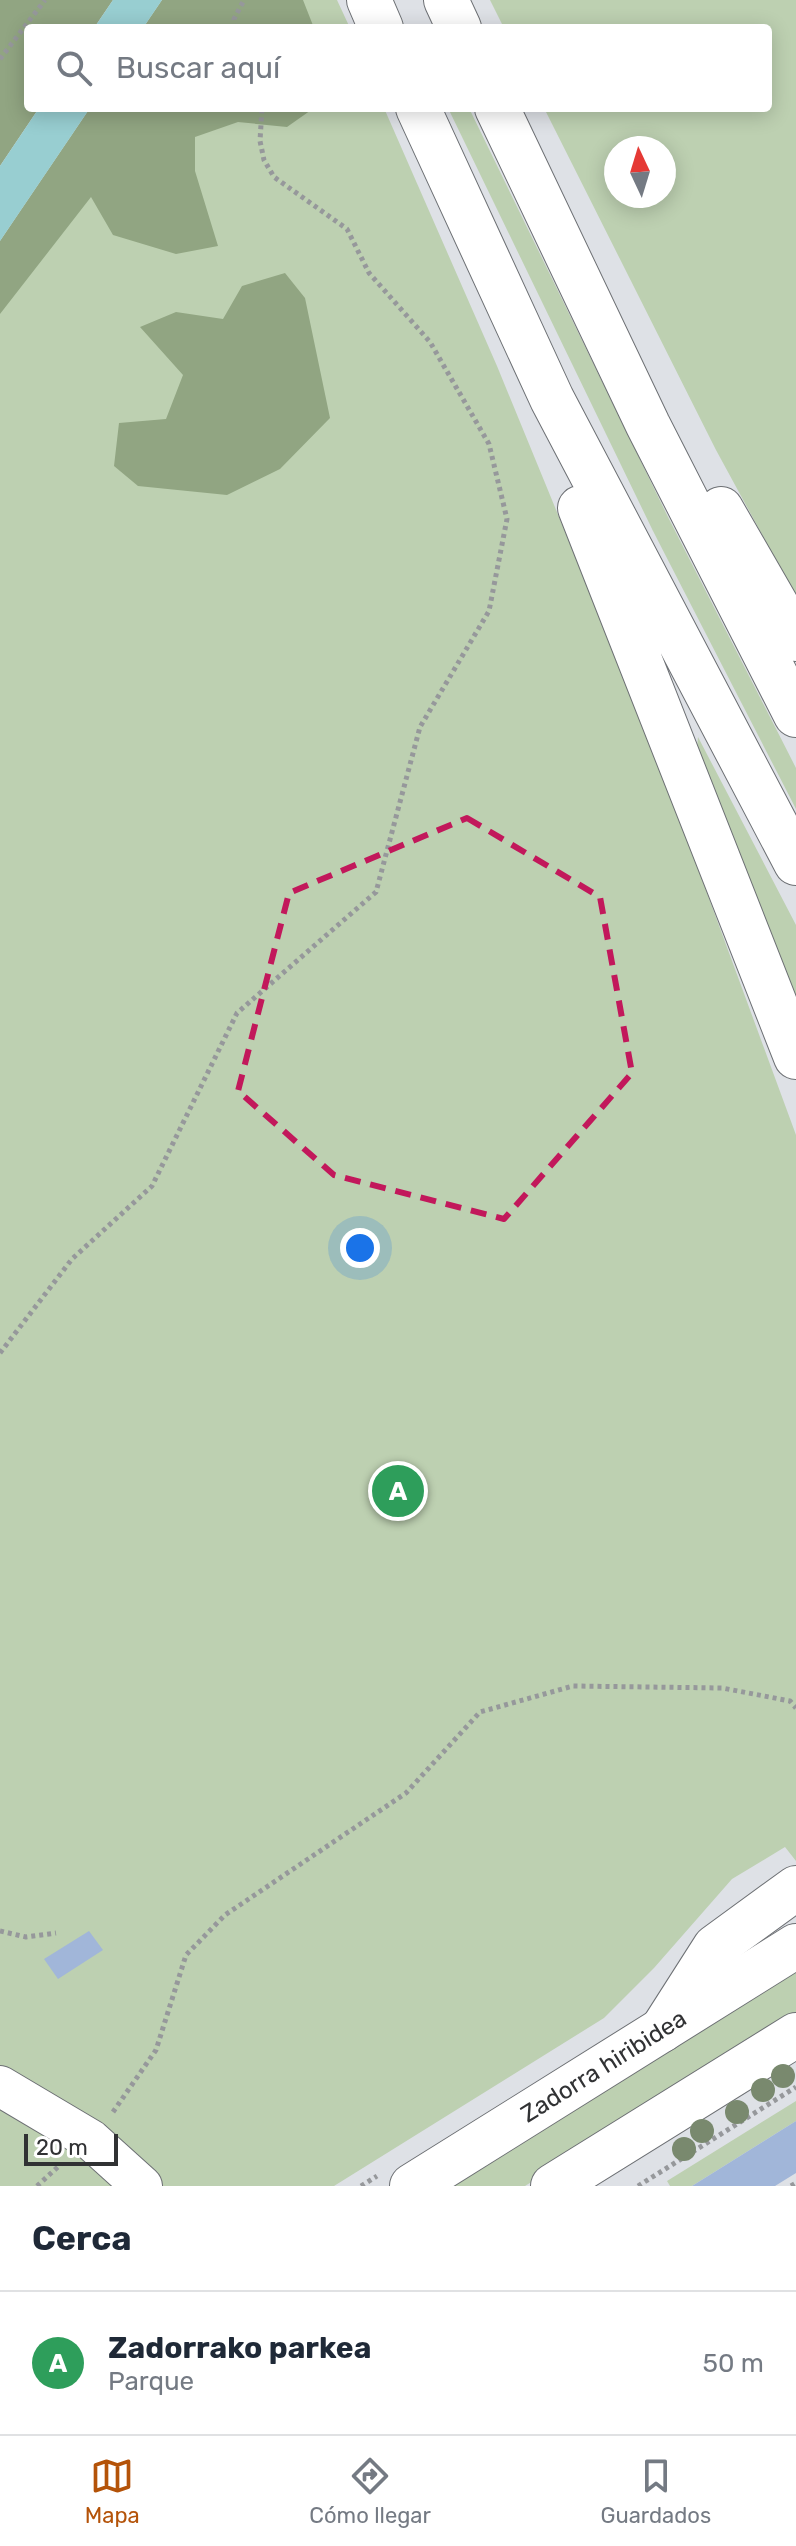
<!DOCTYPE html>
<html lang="es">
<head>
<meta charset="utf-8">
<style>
  body { margin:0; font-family:Rubik,sans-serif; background:#f2f2f3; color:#1f2937 }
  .compass { position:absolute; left:604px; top:136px; width:72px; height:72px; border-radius:50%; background:#fff; box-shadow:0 4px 20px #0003; rotate:356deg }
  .scale { position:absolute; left:24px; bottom:20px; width:94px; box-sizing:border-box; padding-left:8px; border:4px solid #313234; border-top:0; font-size:22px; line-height:28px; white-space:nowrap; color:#313234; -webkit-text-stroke:6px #fff; paint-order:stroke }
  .you { position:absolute; left:360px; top:1248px; width:28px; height:28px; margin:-20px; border:6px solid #fff; border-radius:50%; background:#1a73e8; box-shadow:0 0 0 12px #1a73e833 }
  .badge { display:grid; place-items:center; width:52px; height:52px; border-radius:50%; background:#b45309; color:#fff; font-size:26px; font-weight:700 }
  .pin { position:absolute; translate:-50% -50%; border:4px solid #fff; box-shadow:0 2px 8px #0006 }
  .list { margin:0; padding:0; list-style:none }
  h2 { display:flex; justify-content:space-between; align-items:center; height:104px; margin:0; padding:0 32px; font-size:34px }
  h2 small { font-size:26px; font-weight:400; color:#747a83 }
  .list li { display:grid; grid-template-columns:52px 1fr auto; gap:24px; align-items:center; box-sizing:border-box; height:144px; padding:0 32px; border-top:2px solid #e0e1e3 }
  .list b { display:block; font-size:30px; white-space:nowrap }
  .list p { margin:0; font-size:26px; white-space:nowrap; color:#747a83 }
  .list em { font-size:26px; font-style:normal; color:#747a83 }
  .icon { flex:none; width:44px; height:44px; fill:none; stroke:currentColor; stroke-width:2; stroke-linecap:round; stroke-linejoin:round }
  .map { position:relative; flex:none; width:796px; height:2186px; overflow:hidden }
  .search { position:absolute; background:#fff; box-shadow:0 4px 20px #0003; left:24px; right:24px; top:24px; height:88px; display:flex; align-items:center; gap:20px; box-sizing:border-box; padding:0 28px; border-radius:8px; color:#747a83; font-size:30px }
  .sheet { height:248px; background:#fff }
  nav { display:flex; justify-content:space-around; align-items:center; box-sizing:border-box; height:112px; border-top:2px solid #e0e1e3; background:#fff; font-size:22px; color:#747a83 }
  nav a { display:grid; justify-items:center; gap:4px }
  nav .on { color:#b45309 }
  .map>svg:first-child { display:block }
  .green { fill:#bdd0b1; fill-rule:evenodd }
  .forest { fill:#91a582 }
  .water { fill:#98ced1 }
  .building { fill:#a1b6d9 }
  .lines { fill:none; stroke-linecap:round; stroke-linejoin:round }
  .tertiary-casing { stroke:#6d7074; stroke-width:42 }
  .secondary-casing { stroke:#6d7074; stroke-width:46 }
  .trunk-casing { stroke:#6d7074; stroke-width:46 }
  .path { stroke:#96989b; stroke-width:5; stroke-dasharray:4 4; stroke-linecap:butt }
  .tertiary { stroke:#fff; stroke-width:40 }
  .secondary { stroke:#fff; stroke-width:44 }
  .trunk { stroke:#fff; stroke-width:44 }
  .tree { fill:#79896e }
  .marked { fill:none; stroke:#c2185b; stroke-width:6; stroke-dasharray:16 10; stroke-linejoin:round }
  .labels { text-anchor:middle; stroke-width:8; stroke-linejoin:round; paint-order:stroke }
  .street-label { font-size:24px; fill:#313234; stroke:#fff }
</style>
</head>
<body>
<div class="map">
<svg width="796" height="2186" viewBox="0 0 796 2186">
  <rect width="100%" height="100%" fill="#dee1e6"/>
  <path class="green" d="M162,0H337L350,28H143Z
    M490,0H796V597L716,450L544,108H768V28H504ZM616,148H664V196H616Z
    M90,108H384L497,366L653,746L796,1135V1861L785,1847L732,1879L654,1968L604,2018L334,2186H0V241Z
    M448,108H469L668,517L796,768V809L653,531Z
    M698,737L796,925V1020L696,757Z
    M796,1962V2017L525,2186H436Z
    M796,2101V2121L692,2186H670L667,2181Z"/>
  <path class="forest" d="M0,0H113L94,28H28V108H39L0,166Z
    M162,0H303L314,28H143Z
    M90,108H314L287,127L238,122L195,137V171L218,246L176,254L113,235L91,197L0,314V241Z
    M285,273L305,298L330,418L280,469L227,495L138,486L114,466L119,423L166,419L183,375L140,327L176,312L223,319L242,286Z"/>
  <path class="water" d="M113,0H162L143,28H94Z
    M39,108H90L0,241V166Z"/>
  <path class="building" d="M89,1931L103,1950L58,1979L44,1959Z
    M796,2121V2173L775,2186H692Z"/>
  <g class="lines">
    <defs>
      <path id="tertiary" d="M0,2086L91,2140L142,2186"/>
      <g id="secondary">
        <path id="s1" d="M412,2186L796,1946"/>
        <path d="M553,2186L796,2035"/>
      </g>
      <path id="trunk" d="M369,0L381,28
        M446,0L459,28
        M418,108L552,399L796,863
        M497,108L648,425L796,715
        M580,508L796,1057
        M721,509L796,639
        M662,2030L715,1947L796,1888"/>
    </defs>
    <use href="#tertiary" class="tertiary-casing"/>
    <use href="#secondary" class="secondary-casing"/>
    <use href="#trunk" class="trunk-casing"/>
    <path class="path" d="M235,28L234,19L244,0
      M0,59L45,0
      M0,1353L72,1259L152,1186L237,1013L376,892L420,727L489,611L507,519L489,444L430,342L369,273L347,229L274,177L264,160L260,141L262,108
      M0,1931L26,1937L56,1933
      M113,2112L156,2050L186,1955L225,1915L406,1793L480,1712L573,1686L722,1688L790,1701L796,1708
      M37,2186L61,2164
      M361,2186L377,2176
      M638,2186L796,2087
      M791,2186L796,2183"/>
    <use href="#tertiary" class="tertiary"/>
    <use href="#secondary" class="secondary"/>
    <use href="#trunk" class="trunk"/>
  </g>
  <g class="tree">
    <circle cx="783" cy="2076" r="12"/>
    <circle cx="763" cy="2090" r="12"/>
    <circle cx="737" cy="2112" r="12"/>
    <circle cx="702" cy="2131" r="12"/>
    <circle cx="684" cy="2149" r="12"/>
  </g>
  <path class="marked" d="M467,818L600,897L632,1073L504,1219L334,1175L238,1091L289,893Z"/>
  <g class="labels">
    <g class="street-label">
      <text dy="8" stroke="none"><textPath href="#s1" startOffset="226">Zadorra hiribidea</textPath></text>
    </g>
  </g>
</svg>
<svg class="compass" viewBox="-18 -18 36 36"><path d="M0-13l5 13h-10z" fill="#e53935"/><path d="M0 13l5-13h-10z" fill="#747a83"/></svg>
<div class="scale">20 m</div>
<div class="you"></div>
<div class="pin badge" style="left:398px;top:1491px;background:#2e9e5b">A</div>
<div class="search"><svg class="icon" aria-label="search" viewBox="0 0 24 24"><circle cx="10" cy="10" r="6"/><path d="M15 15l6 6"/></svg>Buscar aquí</div>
</div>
<section class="sheet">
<h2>Cerca<small></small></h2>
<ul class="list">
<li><span class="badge" style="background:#2e9e5b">A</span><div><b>Zadorrako parkea</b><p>Parque</p></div><em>50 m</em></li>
</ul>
</section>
<nav>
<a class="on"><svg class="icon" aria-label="map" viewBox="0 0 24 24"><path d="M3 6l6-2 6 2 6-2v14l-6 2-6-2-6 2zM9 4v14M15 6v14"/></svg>Mapa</a>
<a><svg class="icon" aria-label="directions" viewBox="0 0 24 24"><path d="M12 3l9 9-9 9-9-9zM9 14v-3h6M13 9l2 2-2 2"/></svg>Cómo llegar</a>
<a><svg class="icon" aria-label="saved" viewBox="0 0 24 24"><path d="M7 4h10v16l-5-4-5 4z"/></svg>Guardados</a>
</nav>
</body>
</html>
